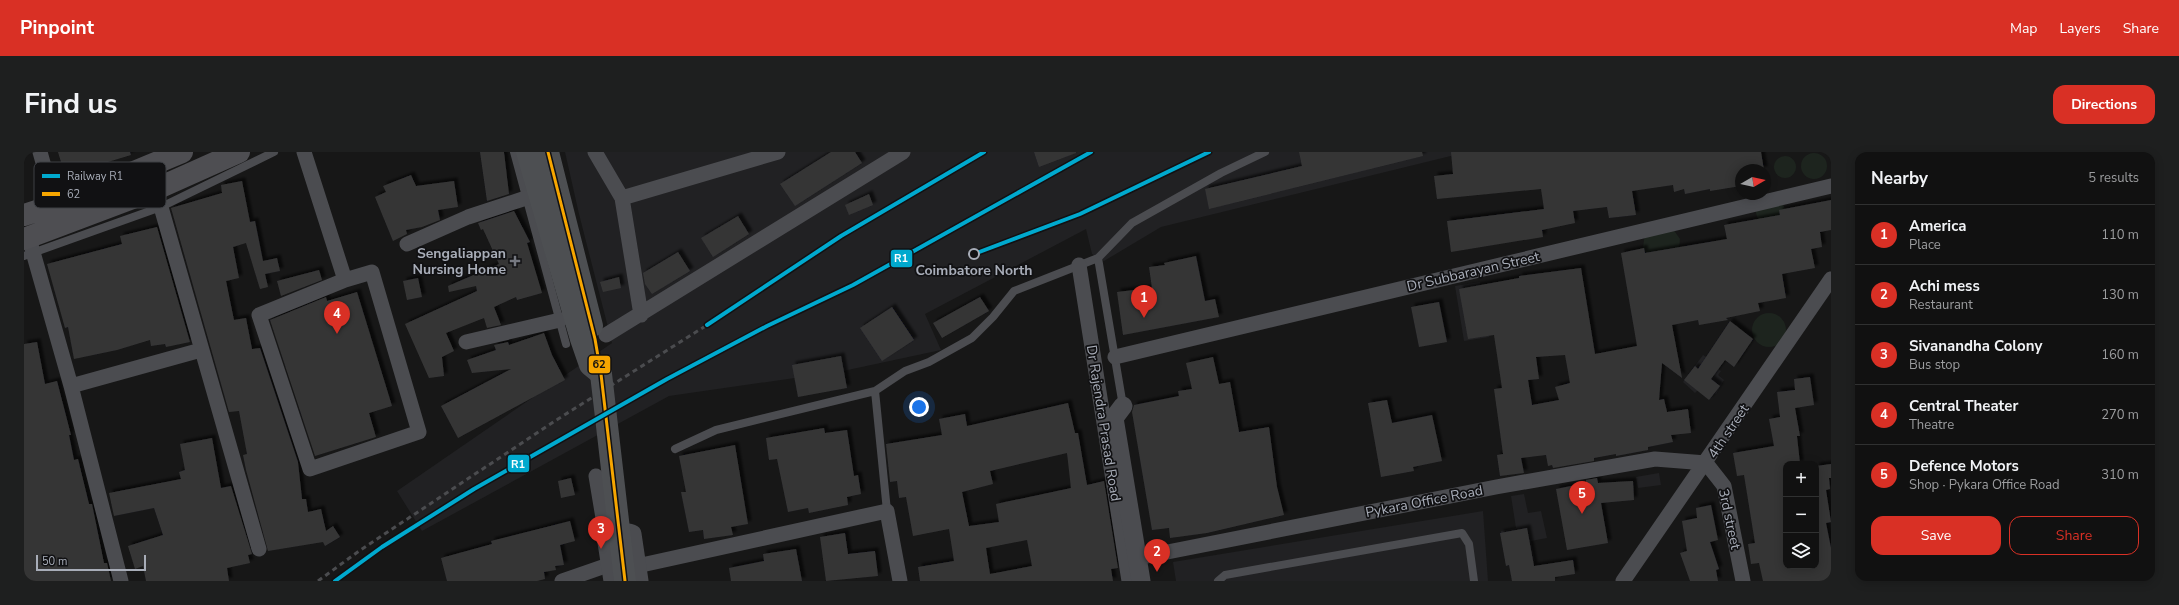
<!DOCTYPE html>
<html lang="en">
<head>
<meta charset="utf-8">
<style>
  body { margin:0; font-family:"Nunito Sans",sans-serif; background:#1e1f1f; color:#f1f3f6 }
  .controls { position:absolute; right:12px; bottom:12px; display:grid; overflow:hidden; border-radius:8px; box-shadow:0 2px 10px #0003 }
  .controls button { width:36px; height:36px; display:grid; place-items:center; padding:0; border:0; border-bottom:1px solid #303131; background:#111; color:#f1f3f6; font:20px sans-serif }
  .compass { position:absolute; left:1711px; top:12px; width:36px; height:36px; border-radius:50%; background:#111; box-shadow:0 2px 10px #0003; rotate:81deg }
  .scale { position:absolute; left:12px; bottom:10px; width:110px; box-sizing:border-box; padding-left:4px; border:2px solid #a8adb8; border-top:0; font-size:11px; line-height:14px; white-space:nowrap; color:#a8adb8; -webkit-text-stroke:3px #111113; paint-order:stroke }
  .you { position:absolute; left:895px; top:255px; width:14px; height:14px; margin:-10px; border:3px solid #fff; border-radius:50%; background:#1a73e8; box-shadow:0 0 0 6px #1a73e833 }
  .badge { display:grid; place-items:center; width:26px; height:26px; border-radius:50%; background:#d93025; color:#fff; font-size:13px; font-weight:700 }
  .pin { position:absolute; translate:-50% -33px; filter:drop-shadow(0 1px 2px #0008) }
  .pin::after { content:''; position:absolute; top:21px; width:14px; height:12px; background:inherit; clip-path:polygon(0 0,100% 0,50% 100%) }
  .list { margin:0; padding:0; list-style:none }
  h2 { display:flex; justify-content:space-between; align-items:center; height:52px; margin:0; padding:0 16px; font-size:17px }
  h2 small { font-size:13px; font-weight:400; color:#9c9d9f }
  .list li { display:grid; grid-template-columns:26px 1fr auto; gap:12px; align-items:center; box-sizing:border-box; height:60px; padding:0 16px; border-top:1px solid #303131 }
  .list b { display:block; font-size:15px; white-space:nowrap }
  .list p { margin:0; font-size:13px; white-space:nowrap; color:#9c9d9f }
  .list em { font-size:13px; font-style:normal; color:#9c9d9f }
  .actions { display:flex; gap:8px; padding:12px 16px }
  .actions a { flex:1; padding:9px 0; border:1px solid #d93025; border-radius:12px; text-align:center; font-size:14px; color:#d93025 }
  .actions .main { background:#d93025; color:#fff }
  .icon { flex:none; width:22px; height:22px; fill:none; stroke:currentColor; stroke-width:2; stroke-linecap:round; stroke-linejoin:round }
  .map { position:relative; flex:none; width:1807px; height:429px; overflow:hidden; border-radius:12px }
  header { display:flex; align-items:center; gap:24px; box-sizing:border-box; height:56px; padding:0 20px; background:#d93025; color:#fff }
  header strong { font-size:19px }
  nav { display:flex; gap:22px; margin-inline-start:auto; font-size:14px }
  .intro { display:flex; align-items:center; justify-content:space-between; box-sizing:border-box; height:96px; padding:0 24px }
  h1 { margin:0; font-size:28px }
  .button { padding:10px 18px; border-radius:12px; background:#d93025; color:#fff; font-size:14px; font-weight:700 }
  main { display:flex; gap:24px; padding:0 24px }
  aside { flex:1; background:#111; border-radius:12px; box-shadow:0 2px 10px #0003 }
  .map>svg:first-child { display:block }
  .built { fill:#212123 }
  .green { fill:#1d241e }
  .building { fill:#353536; fill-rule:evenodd; filter:url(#shadow) }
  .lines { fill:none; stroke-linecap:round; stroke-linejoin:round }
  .service { stroke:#4b4c50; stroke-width:8 }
  .minor { stroke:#4b4c50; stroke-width:15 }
  .tertiary { stroke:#4b4c50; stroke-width:19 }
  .primary { stroke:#4d4f52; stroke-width:22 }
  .trunk { stroke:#4e4e52; stroke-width:22 }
  .rail { stroke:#4b4c4f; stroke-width:3; stroke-dasharray:5 4; stroke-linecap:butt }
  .primary-bridge { stroke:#4d4f52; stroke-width:22 }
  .bus-1-casing { stroke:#111113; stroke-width:6 }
  .bus-1 { stroke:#f7a600; stroke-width:3 }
  .rail-1-casing { stroke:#111113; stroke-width:7 }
  .rail-1 { stroke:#00a9ce; stroke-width:4 }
  .stop-dot { fill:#111113; stroke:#a8adb8; stroke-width:2 }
  .poi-dot { fill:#757880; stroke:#111113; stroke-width:1.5 }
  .labels { text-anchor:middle; stroke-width:3.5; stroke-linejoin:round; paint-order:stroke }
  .poi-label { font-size:14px; font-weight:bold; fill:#a8adb8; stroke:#111113; text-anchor:end }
  .stop-label { font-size:14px; font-weight:bold; fill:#a8adb8; stroke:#111113 }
  .street-label { font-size:14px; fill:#a8adb8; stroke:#111113 }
  .key { fill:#111113; stroke:#3e4045; stroke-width:1 }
  .key-label { font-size:11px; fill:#a8adb8 }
  .line-badge { stroke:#111113; stroke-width:1.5 }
  .badge-label { font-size:11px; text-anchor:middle; font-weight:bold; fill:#fff }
  .pale-badge-label { font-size:11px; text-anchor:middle; font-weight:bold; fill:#111 }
</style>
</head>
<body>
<header>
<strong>Pinpoint</strong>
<nav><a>Map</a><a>Layers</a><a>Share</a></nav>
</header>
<div class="intro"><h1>Find us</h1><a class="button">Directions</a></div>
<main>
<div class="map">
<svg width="1807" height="429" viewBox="0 0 1807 429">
  <defs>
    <filter id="shadow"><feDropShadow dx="3.5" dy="-3.5" stdDeviation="1" flood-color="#0009"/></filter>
  </defs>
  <rect width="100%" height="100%" fill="#171717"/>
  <path class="built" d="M541,0H1443L1137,75L1080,109L1068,102L1062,77L901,162L917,198L819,219L645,244L398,379L373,339L588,191L555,62Z
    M1456,130L1465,185L1440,189L1431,134Z
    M1679,203L1693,212L1691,215L1697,219L1694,223L1700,228L1692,242L1685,236L1675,237L1671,241L1659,230Z
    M1635,321L1637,333L1614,336L1612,325Z
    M1500,342L1504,361L1517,359L1523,386L1507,389L1511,409L1482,413L1477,379L1492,376L1487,344Z
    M1459,359L1464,429H1152L1149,410Z"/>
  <path class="green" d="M1777 14a13 13 0 1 1 26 0a13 13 0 1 1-26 0Z
    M1750 15a11 11 0 1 1 22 0a11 11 0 1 1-22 0Z
    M1757,50L1760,54L1762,64L1735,71L1732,61V56Z
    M1649,77L1656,87L1655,100L1624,106L1619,95L1621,82Z
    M1728 178a17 17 0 1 1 34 0a17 17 0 1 1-34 0Z"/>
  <path class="building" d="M34,0H106L107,3L41,23Z
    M456,0H480L485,42L463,49Z
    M807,0H831L838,11L771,54L756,32Z
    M1010,0H1052V1L1015,15Z
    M1275,0H1398L1399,4L1185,57L1181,37L1278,14Z
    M1427,0H1737L1740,18H1717V34L1686,39V37L1661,42L1660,37L1650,40L1649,33L1608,39L1612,63L1585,66L1583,55L1549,59L1551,71L1518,78L1519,85L1427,100L1423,69L1520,57L1517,37L1413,47L1410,24L1429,22Z
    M387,23L392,34L430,29L434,55L414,58L416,68L398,75L382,78L383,82L369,89L351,45L362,40L359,34Z
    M218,29L226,70L231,69L239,109L253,106L256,119L241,122L244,135L236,137L222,91L209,95L215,126L202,129L210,168L222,166L228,197L236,196L274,310L278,347H282L284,360L297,357L302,379L309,374L316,385L301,394L299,390L244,399L222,318L219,303L223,302L215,259L205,260L147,56L198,41L197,33Z
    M845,42L849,53L825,63L821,53Z
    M1807,48V78L1796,80L1798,95L1787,97L1791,116L1758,122L1762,146L1734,151L1736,159L1702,166L1704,168L1675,173L1674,168L1648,173L1658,226L1638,211L1635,248L1640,247L1643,260L1664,257L1667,281L1647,283L1649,290L1624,295V298L1592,304V302L1570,306V309L1529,316L1528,313L1524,314L1522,303L1497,306L1500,321L1476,324L1473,303L1479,302L1470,237L1478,236L1470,183L1444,187L1435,137L1495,126V124L1557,116L1571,202L1613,194L1597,101L1620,96L1621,101L1703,87L1700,73L1756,63L1755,58ZM1541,203L1546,231L1531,235L1535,248L1508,253L1504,228L1515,227L1512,205Z
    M490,59L506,90L503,91L518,141L493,148L492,145L470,155L477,173L463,176L460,166L422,181L430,199L418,205L420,224L405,226L381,172L453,139L452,134L425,140L424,134L475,112L459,77L457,78L454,71Z
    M714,64L725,82L689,105L677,86Z
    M133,75L166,190L142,195L141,192L127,194L126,188L93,198L50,207L44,175L41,176L23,112L98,92L96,84Z
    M654,100L666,119L628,142L621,132L619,121Z
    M1172,104L1181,149L1191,147L1195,165L1099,183L1093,140L1128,136L1125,115L1141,113L1140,111Z
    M295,118L298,128L257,144L253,129Z
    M595,125L597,136L579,140L576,130Z
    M394,126L398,145L383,148L379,129Z
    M333,140L368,254L345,261L352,285L291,304L246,168L302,145L303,149Z
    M956,145L965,159L918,186L909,171Z
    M1415,150L1423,190L1395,195L1387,155Z
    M868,155L890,188L858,209L836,176Z
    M1706,169L1729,187L1710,215L1701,208L1687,227L1696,234L1685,248L1660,228L1671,214L1674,217Z
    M520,181L528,203L541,228L434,286L417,254L487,217L448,221L443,208L472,198L470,193L484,190L485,193Z
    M13,190L21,232L33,229L47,283H45L50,308L54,307L65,352H68L80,411H83L87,429H0V192Z
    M817,204L823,236L774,245L768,213Z
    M1189,205L1195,232L1206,230L1215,280L1245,275L1253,335L1260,363L1183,381L1146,386L1145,376L1128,378L1108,260L1110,253L1155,244L1154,239L1168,237L1162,211Z
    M1786,225L1790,253L1771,256L1776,284H1773L1776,312H1762V414H1792V314L1807,312V326H1805L1806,337L1802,338L1807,370L1802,371L1807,396V429H1739L1735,411L1727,412L1724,392L1731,391L1720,323L1713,324L1709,301L1750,294L1745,267L1756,265L1753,240L1771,238L1770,227Z
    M1363,248L1368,271L1408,263L1418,309L1389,315L1390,319L1357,325L1344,251Z
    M1044,251L1051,281H1054L1063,333L1080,329L1094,416L1087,417L1089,429H896L894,415L930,409L925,377L889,384L882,345L875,346L873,329L866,330L862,292L918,283L915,267L941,262L943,274ZM1043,301L1047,336L972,352L975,370L945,374L938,340L969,332L966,319ZM1003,388L1008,414L966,422L962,396Z
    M800,276L801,281L823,278L830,324L834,323L837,342L823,345L824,353L785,361L784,356L764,360L753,307L745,308L742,286Z
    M188,286L197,336L207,334L228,402L224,403L226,411L203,416L205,429H122L119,414L111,417L104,394L139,383L130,356L90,364L85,341L157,327L155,320L161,318L156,292Z
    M711,293L724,372L707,375L709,383L680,387L679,378L665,380L657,340H662L655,304Z
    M547,326L551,343L537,346L534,329Z
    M1573,326L1574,331L1609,329L1610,348L1577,351L1584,391L1543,398L1532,337L1562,331V328Z
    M1687,353L1694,388L1686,390L1695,417L1692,418L1694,429H1666L1656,401L1663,399L1658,369L1673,366L1672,356Z
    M546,369L551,389L536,393L540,413L531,414L532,418L520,420L521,427L513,429H423L417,406L468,392L467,389Z
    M1503,376L1510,414L1549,408L1551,422L1531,425V429H1488L1485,413L1482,414L1476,381Z
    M821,381L824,402L851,399L854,424L802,429L796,385Z
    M772,397L778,429H707L705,416L740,409L739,402Z"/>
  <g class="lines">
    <path class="service" d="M490,0L542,192
      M0,104L137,55L250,0
      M851,239L881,219L905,210L948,186L969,165L990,139L1074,106
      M1099,254L1074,106L1108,71L1197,21L1241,0
      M651,297L692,278L851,239L863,359
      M1194,429L1201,423L1438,381L1445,392L1450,429"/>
    <path class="minor" d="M16,0L31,53
      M280,0L321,128
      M571,0L598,46L754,0
      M130,38L137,55L235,397
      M598,46L617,163
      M5,86L47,234L97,429
      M383,92L444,65L502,46
      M1055,113L1105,429
      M348,120L395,280L286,317L235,163L321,128Z
      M582,183L879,0
      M442,190L536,168
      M1091,205L1807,34
      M47,234L177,198
      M572,324L582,384
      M1113,406L1472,335L1631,307L1682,311L1700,334L1719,429
      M613,414L863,359L876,429
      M538,429L587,412
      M1599,429L1807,127"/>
    <path class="tertiary" d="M1099,254L1090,266L1117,429
      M589,429L582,384L605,381L608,382L615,429"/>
    <path class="primary" d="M503,0L557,187L566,213L577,222
      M524,0L568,174"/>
    <path class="trunk" d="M0,63L31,53L158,0
      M0,87L130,38L215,0"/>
    <path class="rail" d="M950,102L1056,62L1185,0
      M294,429L335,399L534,267L691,168L817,84L960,0"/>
    <path class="primary-bridge" d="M577,222L601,429"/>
    <defs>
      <path id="bus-1" d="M524,0L571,187L577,222L601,429"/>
    </defs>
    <use href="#bus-1" class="bus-1-casing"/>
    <use href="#bus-1" class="bus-1"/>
    <defs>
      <path id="rail-1" d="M950,102L1056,62L1185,0
        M683,173L817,84L960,0
        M311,429L358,395L450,337L643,227L743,174L829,133L1067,0"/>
    </defs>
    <use href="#rail-1" class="rail-1-casing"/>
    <use href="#rail-1" class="rail-1"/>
  </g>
  <circle class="stop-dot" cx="950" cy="102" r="5"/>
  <path class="poi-dot" d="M489 103h4v4h4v4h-4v4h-4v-4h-4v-4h4z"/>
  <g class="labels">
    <g class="poi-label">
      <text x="482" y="106">Sengaliappan<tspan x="482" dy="16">Nursing Home</tspan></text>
    </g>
    <g class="stop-label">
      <text x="950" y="123">Coimbatore North</text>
    </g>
    <g class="street-label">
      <text transform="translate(1449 119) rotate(-13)" y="5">Dr Subbarayan Street</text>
      <text transform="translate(1080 271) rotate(81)" y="5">Dr Rajendra Prasad Road</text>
      <text transform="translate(1704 279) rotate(-56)" y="5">4th street</text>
      <text transform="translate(1400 349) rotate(-11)" y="5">Pykara Office Road</text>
      <text transform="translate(1706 367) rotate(78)" y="5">3rd street</text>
    </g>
  </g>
  <rect x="10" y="10" width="132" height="46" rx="6" class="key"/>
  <rect x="18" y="22" width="18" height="4" fill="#00a9ce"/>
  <rect x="18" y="40" width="18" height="4" fill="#f7a600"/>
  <g class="key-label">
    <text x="43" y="28">Railway R1</text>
    <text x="43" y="46">62</text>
  </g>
  <g class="line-badge">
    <rect x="866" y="97" width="23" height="19" rx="4" fill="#00a9ce"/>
    <rect x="564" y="203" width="23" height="19" rx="4" fill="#f7a600"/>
    <rect x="483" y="302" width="23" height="19" rx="4" fill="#00a9ce"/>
  </g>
  <g class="badge-label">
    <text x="877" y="110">R1</text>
    <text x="494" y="316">R1</text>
  </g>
  <g class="pale-badge-label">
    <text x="575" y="216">62</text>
  </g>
</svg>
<div class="controls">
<button>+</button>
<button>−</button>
<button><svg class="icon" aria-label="layers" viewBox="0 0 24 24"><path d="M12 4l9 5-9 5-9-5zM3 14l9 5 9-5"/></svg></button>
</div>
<svg class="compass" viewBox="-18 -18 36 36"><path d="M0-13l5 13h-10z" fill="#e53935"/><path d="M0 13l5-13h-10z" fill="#9c9d9f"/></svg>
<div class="scale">50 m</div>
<div class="you"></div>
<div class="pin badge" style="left:1120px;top:166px">1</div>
<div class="pin badge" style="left:1133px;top:420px">2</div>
<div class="pin badge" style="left:577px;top:397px">3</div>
<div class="pin badge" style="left:313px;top:182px">4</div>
<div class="pin badge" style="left:1558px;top:362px">5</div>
</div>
<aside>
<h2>Nearby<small>5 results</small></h2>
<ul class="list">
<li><span class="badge">1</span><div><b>America</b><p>Place</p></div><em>110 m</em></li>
<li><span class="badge">2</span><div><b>Achi mess</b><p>Restaurant</p></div><em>130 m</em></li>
<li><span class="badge">3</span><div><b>Sivanandha Colony</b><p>Bus stop</p></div><em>160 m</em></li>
<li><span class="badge">4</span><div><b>Central Theater</b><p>Theatre</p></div><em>270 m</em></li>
<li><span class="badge">5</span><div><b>Defence Motors</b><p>Shop · Pykara Office Road</p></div><em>310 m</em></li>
</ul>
<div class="actions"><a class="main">Save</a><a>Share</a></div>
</aside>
</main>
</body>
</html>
